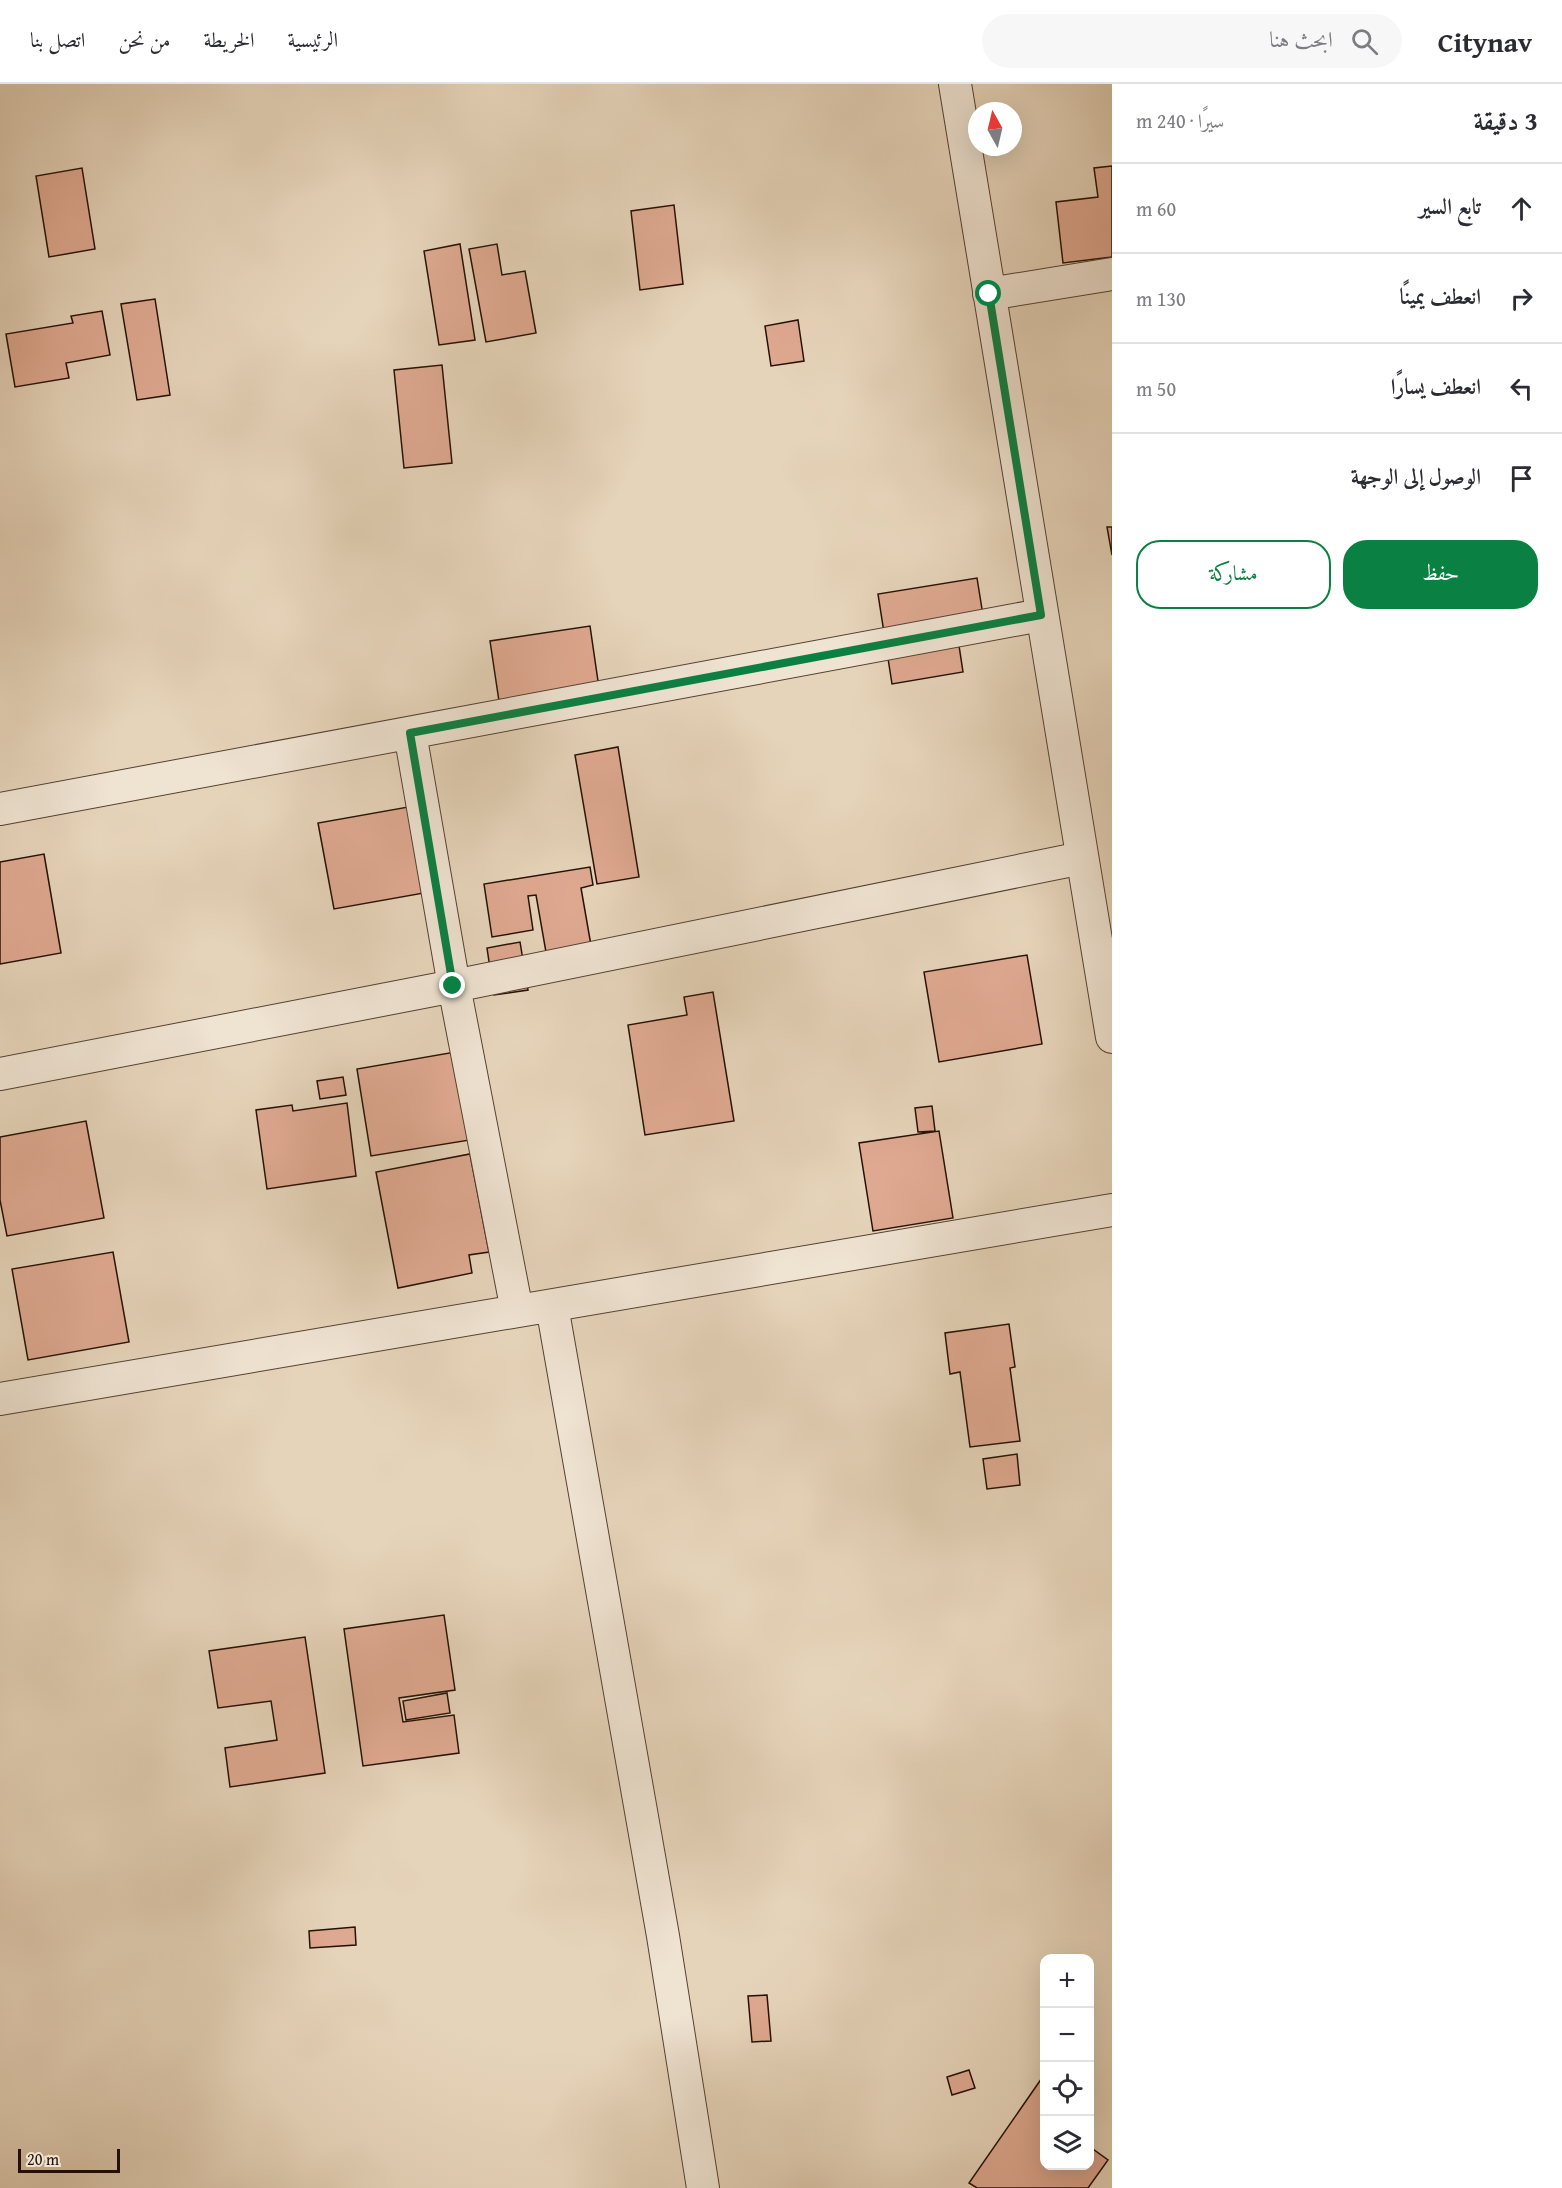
<!DOCTYPE html>
<html lang="ar">
<head>
<meta charset="utf-8">
<style>
  body { margin:0; font-family:"Gentium Book Plus",Amiri,serif; background:#f7f7f7; color:#2b2b33; direction:rtl }
  .controls { position:absolute; right:18px; bottom:18px; display:grid; overflow:hidden; border-radius:12px; box-shadow:0 6px 24px #0002 }
  .controls button { width:54px; height:54px; display:grid; place-items:center; padding:0; border:0; border-bottom:2px solid #e1e1e2; background:#fff; color:#2b2b33; font:30px sans-serif }
  .compass { position:absolute; left:968px; top:18px; width:54px; height:54px; border-radius:50%; background:#fff; box-shadow:0 6px 24px #0002; rotate:352deg }
  .scale { position:absolute; left:18px; bottom:15px; width:102px; box-sizing:border-box; padding-left:6px; border:3px solid #241004; border-top:0; font-size:16px; line-height:21px; white-space:nowrap; color:#241004; -webkit-text-stroke:4px #efe3d2; paint-order:stroke }
  .stop { position:absolute; width:18px; height:18px; margin:-14px; border:4px solid #0b8043; border-radius:50%; background:#fff }
  .stop.end { background:#0b8043; border-color:#fff; box-shadow:0 2px 6px #0008 }
  .list { margin:0; padding:0; list-style:none }
  h2 { display:flex; justify-content:space-between; align-items:center; height:78px; margin:0; padding:0 24px; font-size:26px }
  h2 small { font-size:20px; font-weight:400; color:#7c7c81 }
  .list li { display:grid; grid-template-columns:39px 1fr auto; gap:18px; align-items:center; box-sizing:border-box; height:90px; padding:0 24px; border-top:2px solid #e1e1e2 }
  .list b { display:block; font-size:22px; white-space:nowrap }
  .list em { font-size:20px; font-style:normal; color:#7c7c81 }
  .actions { display:flex; gap:12px; padding:18px 24px }
  .actions a { flex:1; padding:14px 0; border:2px solid #0b8043; border-radius:24px; text-align:center; font-size:21px; color:#0b8043 }
  .actions .main { background:#0b8043; color:#fff }
  .icon { flex:none; width:33px; height:33px; fill:none; stroke:currentColor; stroke-width:2; stroke-linecap:round; stroke-linejoin:round }
  .map { position:relative; flex:none; width:1112px; height:2104px; overflow:hidden; direction:ltr }
  header { display:flex; align-items:center; gap:36px; box-sizing:border-box; height:84px; padding:0 30px; background:#fff; border-bottom:2px solid #e1e1e2 }
  header strong { font-size:28px }
  nav { display:flex; gap:33px; margin-inline-start:auto; font-size:21px }
  .search { width:420px; height:54px; background:#f7f7f7; display:flex; align-items:center; gap:15px; box-sizing:border-box; padding:0 21px; border-radius:33px; color:#7c7c81; font-size:22px }
  main { display:flex }
  aside { flex:1; background:#fff }
  .map>svg:first-child { display:block }
  .building { fill:#dfa991; stroke:#241004; stroke-width:1.5 }
  .lines { fill:none; stroke-linecap:round; stroke-linejoin:round }
  .street-casing { stroke:#544132; stroke-width:34 }
  .street { stroke:#efe3d2; stroke-width:32 }
  .route { stroke:#0b8043; stroke-width:8 }
</style>
</head>
<body>
<header>
<strong>Citynav</strong>
<div class="search"><svg class="icon" aria-label="search" viewBox="0 0 24 24"><circle cx="10" cy="10" r="6"/><path d="M15 15l6 6"/></svg>ابحث هنا</div>
<nav><a>الرئيسية</a><a>الخريطة</a><a>من نحن</a><a>اتصل بنا</a></nav>
</header>
<main>
<aside>
<h2>3 دقيقة<small>سيرًا · 240 m</small></h2>
<ul class="list">
<li><svg class="icon" aria-label="ahead" viewBox="0 0 24 24"><path d="M12 20V5M6 11l6-6 6 6"/></svg><div><b>تابع السير</b></div><em>60 m</em></li>
<li><svg class="icon" aria-label="right" viewBox="0 0 24 24"><path d="M7 20v-9h11M14 6l5 5-5 5"/></svg><div><b>انعطف يمينًا</b></div><em>130 m</em></li>
<li><svg class="icon" aria-label="left" viewBox="0 0 24 24"><path d="M17 20v-9H6M10 6l-5 5 5 5"/></svg><div><b>انعطف يسارًا</b></div><em>50 m</em></li>
<li><svg class="icon" aria-label="arrive" viewBox="0 0 24 24"><path d="M6 21V4h12l-3 4 3 4H6"/></svg><div><b>الوصول إلى الوجهة</b></div></li>
</ul>
<div class="actions"><a class="main">حفظ</a><a>مشاركة</a></div>
</aside>
<div class="map">
<svg width="1112" height="2104" viewBox="0 0 1112 2104">
  <rect width="100%" height="100%" fill="#e6d4ba"/>
  <filter id="stains"><feTurbulence type="fractalNoise" baseFrequency=".00333" numOctaves="4"/><feColorMatrix values="0 0 0 0 .2 0 0 0 0 .09 0 0 0 0 .02 0 0 0 .5 -.17"/></filter>
  <radialGradient id="worn" r=".72"><stop offset=".6" stop-color="#630" stop-opacity="0"/><stop offset="1" stop-color="#630" stop-opacity=".3"/></radialGradient>
  <path class="building" d="M1112,82V173L1063,179L1056,118L1098,113L1094,84Z
    M82,84L95,165L49,173L36,92Z
    M674,121L683,200L640,206L631,127Z
    M460,160L475,256L439,261L424,167Z
    M497,160L502,191L525,187L536,249L486,258L469,165Z
    M155,215L170,311L137,316L121,220Z
    M102,227L110,271L66,279L69,294L15,303L6,250L73,239L71,232Z
    M798,236L804,277L771,282L765,242Z
    M442,281L452,379L404,384L394,286Z
    M1107,443H1112V471Z
    M977,494L986,550L958,555L963,588L892,600L878,510Z
    M590,542L599,604L503,644L490,557Z
    M618,663L639,793L597,800L575,671Z
    M408,723L424,809L334,825L318,739Z
    M44,770L61,869L0,880V778Z
    M590,783L593,801L581,804L592,867L547,874L536,811L528,812L533,846L492,853L484,800Z
    M520,858L528,906L494,911L487,864Z
    M1027,871L1042,960L939,978L924,888Z
    M713,908L734,1037L645,1051L628,941L687,931L684,913Z
    M455,968L470,1056L371,1072L357,985Z
    M343,993L346,1011L320,1015L317,997Z
    M347,1019L356,1092L267,1105L256,1026L292,1021L293,1027Z
    M932,1022L935,1047L918,1048L915,1024Z
    M86,1037L104,1134L7,1152L0,1116V1053Z
    M939,1047L953,1134L873,1147L859,1059Z
    M470,1070L489,1168L469,1171L472,1189L398,1204L376,1088Z
    M113,1168L129,1258L28,1276L12,1185Z
    M1009,1240L1015,1283L1010,1284L1020,1357L970,1363L960,1288L950,1290L945,1249Z
    M1017,1370L1020,1401L987,1405L983,1375Z
    M444,1531L455,1606L399,1614L403,1638L454,1631L459,1669L363,1682L344,1545Z
    M305,1553L325,1689L230,1703L225,1664L277,1656L271,1617L218,1624L209,1567Z
    M447,1609L450,1629L406,1636L403,1617Z
    M355,1843L356,1861L310,1864L309,1847Z
    M767,1911L771,1957L752,1958L748,1912Z
    M969,1986L975,2004L952,2011L947,1993Z
    M1044,1991V2082H1090V2063L1108,2076L1088,2104H977L969,2099Z"/>
  <g class="lines">
    <defs>
      <path id="street" d="M955,0L1112,953
        M989,210L1112,190
        M410,649L454,902L517,1227
        M0,725L1041,531
        M0,990L454,902L1082,774
        M552,1222L663,1852L703,2104
        M0,1315L1112,1126"/>
    </defs>
    <use href="#street" class="street-casing"/>
    <use href="#street" class="street"/>
  </g>
  <g class="lines">
    <path class="route" d="M453,902L410,649L1041,531L989,210"/>
  </g>
  <rect width="100%" height="100%" filter="url(#stains)"/>
  <rect width="100%" height="100%" fill="url(#worn)"/>
</svg>
<div class="controls">
<button>+</button>
<button>−</button>
<button><svg class="icon" aria-label="locate" viewBox="0 0 24 24"><circle cx="12" cy="12" r="6"/><path d="M12 2v4M12 18v4M2 12h4M18 12h4"/></svg></button>
<button><svg class="icon" aria-label="layers" viewBox="0 0 24 24"><path d="M12 4l9 5-9 5-9-5zM3 14l9 5 9-5"/></svg></button>
</div>
<svg class="compass" viewBox="-18 -18 36 36"><path d="M0-13l5 13h-10z" fill="#e53935"/><path d="M0 13l5-13h-10z" fill="#7c7c81"/></svg>
<div class="scale">20 m</div>
<div class="stop" style="left:989px;top:210px"></div>
<div class="stop end" style="left:453px;top:902px"></div>
</div>
</main>
</body>
</html>
